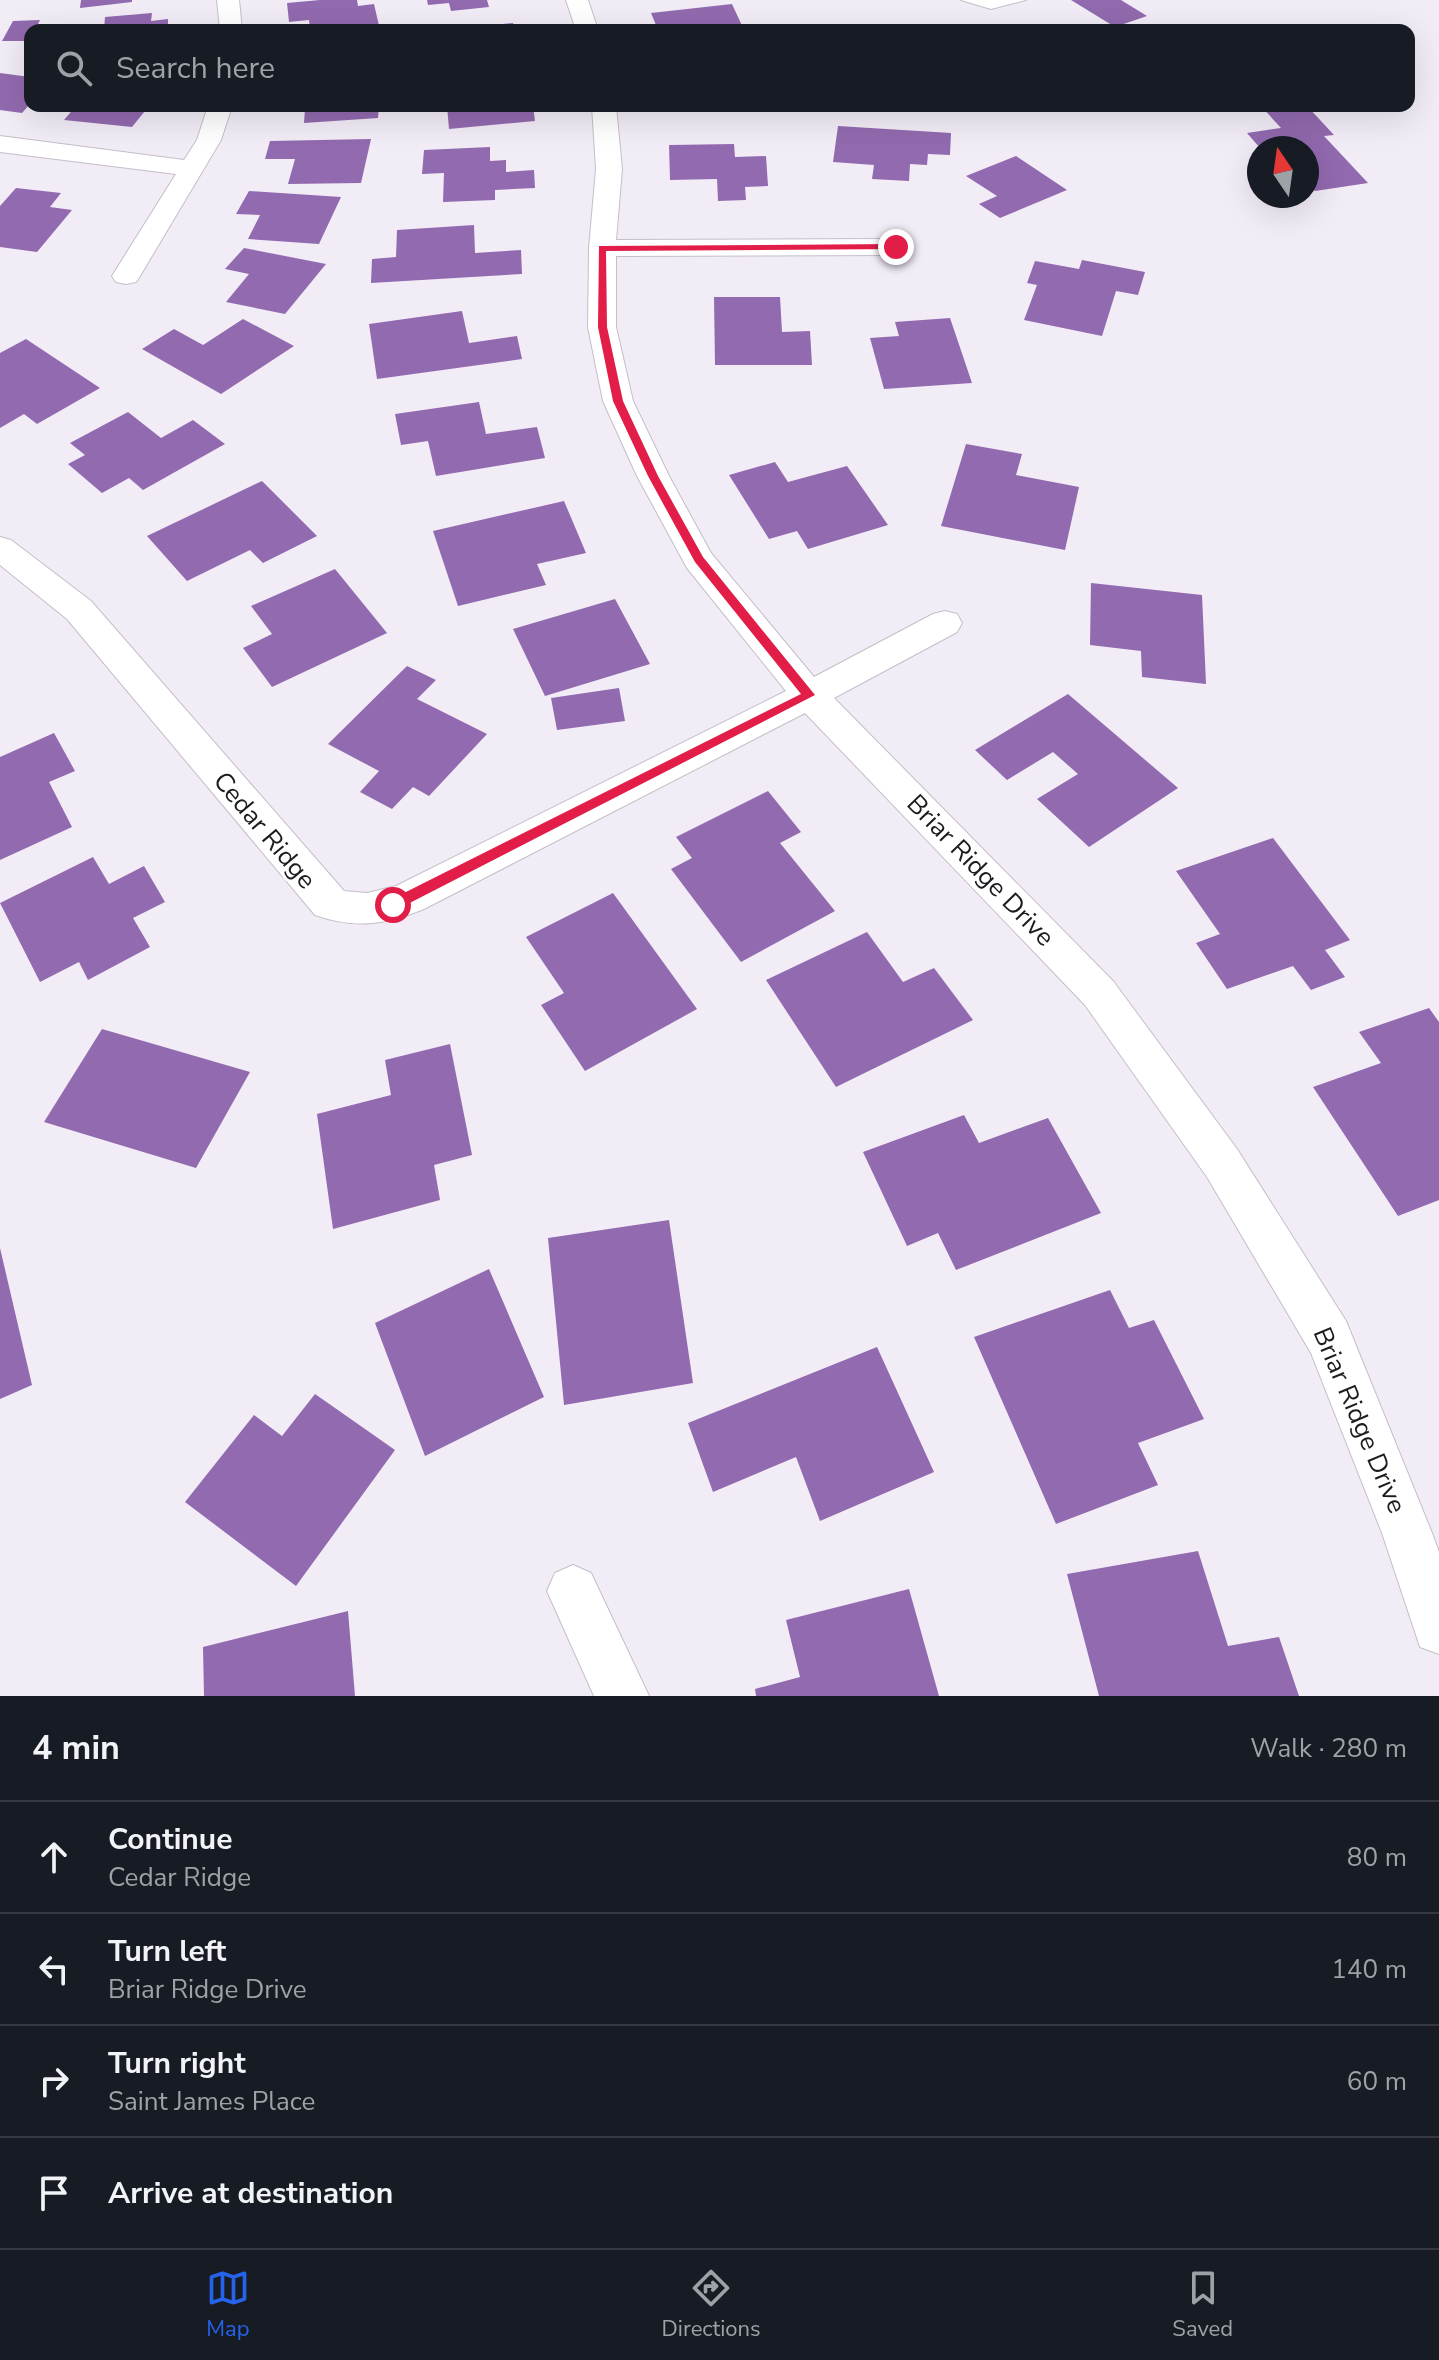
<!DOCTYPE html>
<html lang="en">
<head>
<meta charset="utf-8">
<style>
  body { margin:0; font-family:"Nunito Sans",sans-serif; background:#20242c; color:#f1f3f6 }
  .compass { position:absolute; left:1247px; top:136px; width:72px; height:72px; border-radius:50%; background:#171b24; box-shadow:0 8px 32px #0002; rotate:347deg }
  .stop { position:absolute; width:24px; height:24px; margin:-18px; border:6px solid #e11d48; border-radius:50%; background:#fff }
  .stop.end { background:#e11d48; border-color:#fff; box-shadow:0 2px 8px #0008 }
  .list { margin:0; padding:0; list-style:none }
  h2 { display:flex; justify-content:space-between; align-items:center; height:104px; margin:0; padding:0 32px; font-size:34px }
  h2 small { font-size:26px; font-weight:400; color:#9ea1a6 }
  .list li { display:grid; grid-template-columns:52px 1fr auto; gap:24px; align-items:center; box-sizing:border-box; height:112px; padding:0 32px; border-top:2px solid #363941 }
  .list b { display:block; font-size:30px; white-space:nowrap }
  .list p { margin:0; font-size:26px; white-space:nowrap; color:#9ea1a6 }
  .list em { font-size:26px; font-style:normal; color:#9ea1a6 }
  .icon { flex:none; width:44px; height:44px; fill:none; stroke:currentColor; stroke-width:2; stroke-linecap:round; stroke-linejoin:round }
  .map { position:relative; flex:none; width:1439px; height:1696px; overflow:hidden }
  .search { position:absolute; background:#171b24; box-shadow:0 8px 32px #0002; left:24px; right:24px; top:24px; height:88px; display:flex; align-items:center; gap:20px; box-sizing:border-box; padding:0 28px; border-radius:16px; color:#9ea1a6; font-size:30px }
  .sheet { height:552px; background:#171b24 }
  nav { display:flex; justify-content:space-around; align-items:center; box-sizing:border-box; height:112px; border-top:2px solid #363941; background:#171b24; font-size:22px; color:#9ea1a6 }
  nav a { display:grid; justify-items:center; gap:4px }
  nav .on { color:#2563eb }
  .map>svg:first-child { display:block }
  .building { fill:#926aaf }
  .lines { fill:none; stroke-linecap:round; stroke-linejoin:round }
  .service-casing { stroke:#c4bec9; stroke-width:2 }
  .minor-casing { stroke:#c4bec9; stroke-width:2 }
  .service { fill:#fff; fill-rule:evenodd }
  .minor { fill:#fff; fill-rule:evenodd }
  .route { fill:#e11d48 }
  .labels { text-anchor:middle; stroke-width:6; stroke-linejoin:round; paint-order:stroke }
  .street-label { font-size:26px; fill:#1d1b1f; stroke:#fff }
</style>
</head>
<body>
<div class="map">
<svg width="1439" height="1696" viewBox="0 0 1439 1696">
  <rect width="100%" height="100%" fill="#f2ecf7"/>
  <path class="building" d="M81,0H132V2L80,8Z
    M320,0H357L358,6L374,4L380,30H310L309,20L289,22L287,3Z
    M427,0H487L489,7L451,11L449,3L428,5Z
    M1071,0H1121L1147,16L1115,27Z
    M732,4L744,30H658L651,13Z
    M152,13L151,21L168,19V30H104L105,17Z
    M40,20L35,30H30V41H2L13,21Z
    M513,23L515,30H464V28Z
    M0,73L30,77V104L22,113L0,110Z
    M76,106H149L132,127L64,120Z
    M284,106H379L378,118L304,123L305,109L283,110Z
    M447,106H533L535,121L449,129Z
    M1261,106H1307L1334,135L1324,136L1368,183L1315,191L1307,182V178L1315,177L1307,168V148H1260L1247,133L1281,128Z
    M838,126L951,133L950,155L928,154L927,165L910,164L909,181L872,179L874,165L833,162Z
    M371,139L361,183L288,184L295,159H265L270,141Z
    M734,144L735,157L766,156L768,186L745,187L746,200L718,201L717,179L670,180L669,145Z
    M490,147V161L506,160V172L534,170L535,188L495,190V200L443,202L444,173L422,174L424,150Z
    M1016,156L1067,190L1000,218L979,204L997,196L966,176Z
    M16,188L61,193L50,207L72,210L37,252L0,247V206Z
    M249,191L341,197L319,244L248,239L260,215L236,214Z
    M474,225L475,253L521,250L522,274L371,283L372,259L396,257L397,230Z
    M244,248L326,264L285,314L226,302L249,274L225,269Z
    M1082,260L1145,272L1138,295L1116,291L1102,336L1024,320L1037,285L1027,283L1035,261L1079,269Z
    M714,297H780L782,332L810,331L812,365H715Z
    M462,311L469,343L517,336L522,359L377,379L369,324Z
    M950,318L972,383L884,389L870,338L899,336L895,322Z
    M243,319L294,346L221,394L142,349L174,329L203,345Z
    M26,339L100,388L37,424L24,414L0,428V353Z
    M479,402L486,434L537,427L545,458L436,476L428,441L401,445L395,414Z
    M128,412L161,438L193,420L225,444L143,490L129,478L102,493L68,464L85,455L70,443Z
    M966,444L1022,454L1016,475L1079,487L1065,550L941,526Z
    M775,462L788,482L847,466L888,525L808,549L797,531L769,539L729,475Z
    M262,481L317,536L263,563L250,550L187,581L147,536Z
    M564,501L586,553L537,564L546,585L458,606L433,531Z
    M335,569L387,633L272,687L243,648L272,634L251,606Z
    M1091,583L1202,595L1206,684L1142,677L1141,651L1090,645Z
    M615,599L650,664L545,696L513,629Z
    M407,666L436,680L417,699L487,734L429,796L413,787L392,809L360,792L379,771L328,744Z
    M619,688L625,721L557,730L551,698Z
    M1068,694L1178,788L1089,847L1037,799L1078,774L1053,752L1007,780L975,750Z
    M54,733L75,771L49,782L72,827L0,860V757Z
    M768,791L801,832L780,843L835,911L741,962L671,869L692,858L676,837Z
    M1273,838L1350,940L1325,950L1345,977L1311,990L1293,966L1227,989L1196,943L1220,934L1176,871Z
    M93,857L109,884L144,866L165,902L133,918L150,947L88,980L79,962L40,982L0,903Z
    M613,893L697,1009L585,1071L541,1005L564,993L526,937Z
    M867,932L903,982L934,968L973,1020L836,1087L766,980Z
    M1429,1008L1439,1022V1200L1398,1216L1313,1087L1381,1063L1359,1032Z
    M102,1029L250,1072L196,1168L44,1122Z
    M450,1044L472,1155L434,1165L440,1200L333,1229L317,1114L391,1095L385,1060Z
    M964,1115L979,1143L1048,1118L1101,1213L956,1270L938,1233L907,1246L863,1152Z
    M669,1220L693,1383L564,1405L548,1238Z
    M0,1248L32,1385L0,1399Z
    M489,1269L544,1397L425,1456L375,1323Z
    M1110,1290L1129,1328L1154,1320L1204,1419L1138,1443L1158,1485L1056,1524L974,1337Z
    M877,1347L934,1472L820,1521L796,1457L713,1492L688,1423Z
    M315,1394L395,1450L296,1586L185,1502L254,1415L282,1436Z
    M1198,1551L1228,1646L1279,1637L1299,1696H1099L1067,1574Z
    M909,1589L939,1696H756L755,1689L800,1677L786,1620Z
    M348,1611L355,1696H204L203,1647Z"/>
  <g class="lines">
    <defs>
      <path id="service" d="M961,0H1026L991,9Z"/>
      <path id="minor" d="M217,0H239L242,30H220Z
        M566,0H588L598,30H576Z
        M208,106H232L221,140L140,276L136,282L126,284L116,282L112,276L176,174L0,152V136L184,160L197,140Z
        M592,106H616L622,169L616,240L896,239L906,241L909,247L906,253L896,255L616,256V327L633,401L669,476L711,553L814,677L933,614L945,611L957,614L962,623L957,632L834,698L1113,981L1237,1149L1346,1321L1432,1533L1439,1552V1654L1420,1647L1382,1533L1311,1353L1207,1177L1085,1005L805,713L424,909C385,925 355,929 315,915L67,619L0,565V537L11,540L91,601L344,891L367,893L396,886L786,691L687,568L637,476L603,401L588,327L589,248L596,169Z
        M573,1565L591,1573L649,1696H594L547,1591L555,1573Z"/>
    </defs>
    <use href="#service" class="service-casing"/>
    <use href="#minor" class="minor-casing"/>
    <use href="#service" class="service"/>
    <use href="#minor" class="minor"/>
  </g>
  <path class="route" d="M896,244L899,249L606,251L607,327L623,401L658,476L703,557L815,695L398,909H388V901L801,694L695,562L648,476L613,401L598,327L599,246Z"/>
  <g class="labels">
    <g class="street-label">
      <text transform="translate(265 830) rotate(50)" y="9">Cedar Ridge</text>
      <text transform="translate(981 870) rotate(46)" y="9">Briar Ridge Drive</text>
      <text transform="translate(1360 1420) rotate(67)" y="9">Briar Ridge Drive</text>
    </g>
  </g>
</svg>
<svg class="compass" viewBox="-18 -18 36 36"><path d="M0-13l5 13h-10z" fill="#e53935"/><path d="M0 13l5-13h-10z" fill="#9ea1a6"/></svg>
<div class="stop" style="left:393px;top:905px"></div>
<div class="stop end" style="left:896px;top:247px"></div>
<div class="search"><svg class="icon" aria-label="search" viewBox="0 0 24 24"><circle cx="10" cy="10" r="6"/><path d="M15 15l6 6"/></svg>Search here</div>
</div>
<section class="sheet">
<h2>4 min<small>Walk · 280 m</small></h2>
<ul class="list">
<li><svg class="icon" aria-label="ahead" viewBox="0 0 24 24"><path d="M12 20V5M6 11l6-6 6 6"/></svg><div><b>Continue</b><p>Cedar Ridge</p></div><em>80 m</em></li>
<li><svg class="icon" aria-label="left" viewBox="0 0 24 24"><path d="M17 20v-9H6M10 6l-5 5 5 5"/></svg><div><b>Turn left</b><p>Briar Ridge Drive</p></div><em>140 m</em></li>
<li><svg class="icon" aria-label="right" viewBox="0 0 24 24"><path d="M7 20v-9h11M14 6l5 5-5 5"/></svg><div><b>Turn right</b><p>Saint James Place</p></div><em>60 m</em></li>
<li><svg class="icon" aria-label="arrive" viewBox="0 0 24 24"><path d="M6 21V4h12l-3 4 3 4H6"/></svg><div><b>Arrive at destination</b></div></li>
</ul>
</section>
<nav>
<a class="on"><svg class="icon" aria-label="map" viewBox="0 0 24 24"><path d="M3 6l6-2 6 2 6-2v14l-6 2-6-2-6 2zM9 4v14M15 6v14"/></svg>Map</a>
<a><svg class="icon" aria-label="directions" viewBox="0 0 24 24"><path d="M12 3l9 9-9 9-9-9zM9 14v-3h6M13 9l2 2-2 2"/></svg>Directions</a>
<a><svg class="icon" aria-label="saved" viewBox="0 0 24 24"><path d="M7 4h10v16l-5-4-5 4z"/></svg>Saved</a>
</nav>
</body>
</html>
